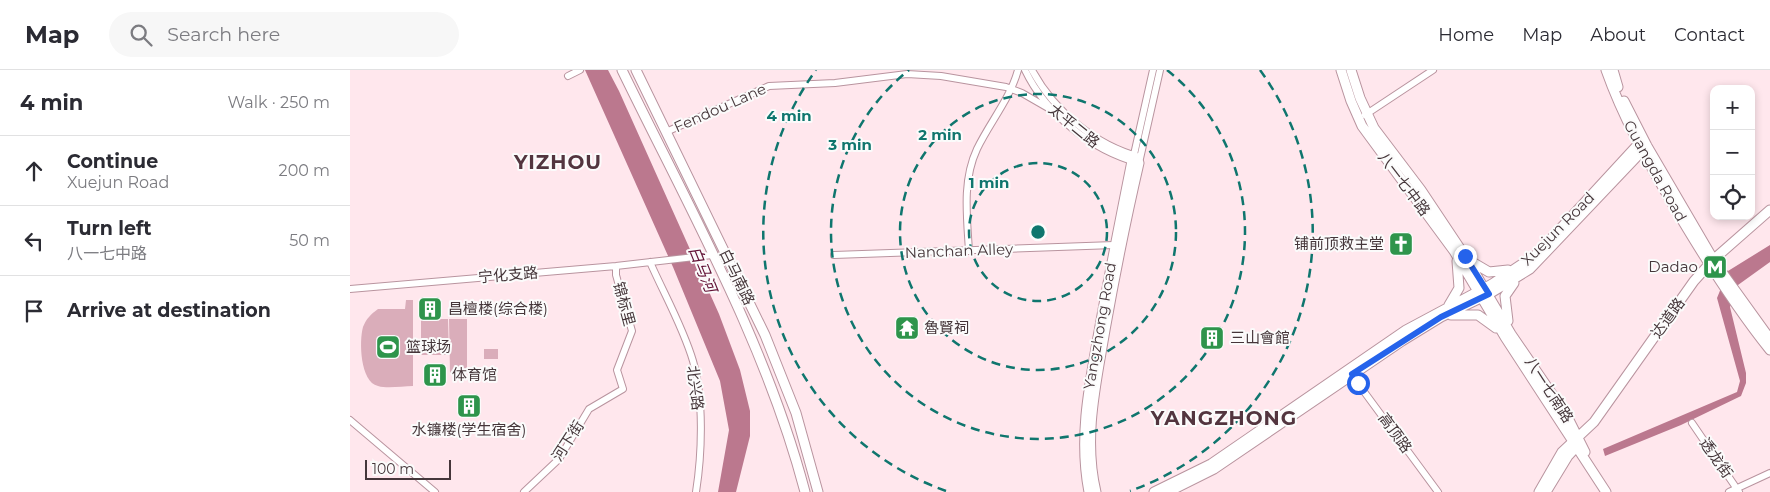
<!DOCTYPE html>
<html lang="en">
<head>
<meta charset="utf-8">
<style>
  body { margin:0; font-family:Montserrat,"Noto Sans SC",sans-serif; background:#f7f7f7; color:#2b2b33 }
  .controls { position:absolute; right:15px; top:15px; display:grid; overflow:hidden; border-radius:10px; box-shadow:0 2px 8px #0003 }
  .controls button { width:45px; height:45px; display:grid; place-items:center; padding:0; border:0; border-bottom:1px solid #e1e1e2; background:#fff; color:#2b2b33; font:25px sans-serif }
  .scale { position:absolute; left:15px; bottom:12px; width:86px; box-sizing:border-box; padding-left:5px; border:2px solid #45363a; border-top:0; font-size:14px; line-height:18px; white-space:nowrap; color:#45363a; -webkit-text-stroke:4px #fbfbfb; paint-order:stroke }
  .stop { position:absolute; width:15px; height:15px; margin:-11px; border:4px solid #2563eb; border-radius:50%; background:#fff }
  .stop.end { background:#2563eb; border-color:#fff; box-shadow:0 1px 5px #0008 }
  .list { margin:0; padding:0; list-style:none }
  h2 { display:flex; justify-content:space-between; align-items:center; height:65px; margin:0; padding:0 20px; font-size:21px }
  h2 small { font-size:16px; font-weight:400; color:#7c7c81 }
  .list li { display:grid; grid-template-columns:32px 1fr auto; gap:15px; align-items:center; box-sizing:border-box; height:70px; padding:0 20px; border-top:1px solid #e1e1e2 }
  .list b { display:block; font-size:19px; white-space:nowrap }
  .list p { margin:0; font-size:16px; white-space:nowrap; color:#7c7c81 }
  .list em { font-size:16px; font-style:normal; color:#7c7c81 }
  .icon { flex:none; width:28px; height:28px; fill:none; stroke:currentColor; stroke-width:2; stroke-linecap:round; stroke-linejoin:round }
  .map { position:relative; flex:none; width:1420px; height:422px; overflow:hidden }
  header { display:flex; align-items:center; gap:30px; box-sizing:border-box; height:70px; padding:0 25px; background:#fff; border-bottom:1px solid #e1e1e2 }
  header strong { font-size:24px }
  nav { display:flex; gap:28px; margin-inline-start:auto; font-size:18px }
  .search { width:350px; height:45px; background:#f7f7f7; display:flex; align-items:center; gap:12px; box-sizing:border-box; padding:0 18px; border-radius:28px; color:#7c7c81; font-size:19px }
  main { display:flex }
  aside { flex:1; background:#fff }
  .map>svg:first-child { display:block }
  .green { fill:#daadba }
  .water { fill:#bb788e }
  .lines { fill:none; stroke-linecap:round; stroke-linejoin:round }
  .minor-casing { stroke:#b9949f; stroke-width:8 }
  .major-casing { stroke:#b9949f; stroke-width:11 }
  .minor { stroke:#fff; stroke-width:6 }
  .major { stroke:#fff; stroke-width:9 }
  .route { stroke:#2563eb; stroke-width:6 }
  .ring { fill:none; stroke:#0f766e; stroke-width:2.5; stroke-dasharray:9 6 }
  .labels { text-anchor:middle; stroke-width:4; stroke-linejoin:round; paint-order:stroke }
  .street-label { font-size:15px; fill:#45363a; stroke:#fbfbfb }
  .poi-label { font-size:15px; fill:#45363a; stroke:#fbfbfb; text-anchor:start }
  .water-label { font-size:16px; font-style:italic; fill:#621135; stroke:#fbfbfb }
  .district-label { font-size:20px; font-weight:bold; letter-spacing:1px; fill:#53353f; stroke:#fbfbfb }
  .centre { fill:#0f766e; stroke:#fbfbfb; stroke-width:2.5 }
  .ring-label { font-size:15px; text-anchor:middle; font-weight:bold; fill:#0f766e; stroke:#fbfbfb; stroke-width:4; stroke-linejoin:round; paint-order:stroke }
</style>
</head>
<body>
<header>
<strong>Map</strong>
<div class="search"><svg class="icon" aria-label="search" viewBox="0 0 24 24"><circle cx="10" cy="10" r="6"/><path d="M15 15l6 6"/></svg>Search here</div>
<nav><a>Home</a><a>Map</a><a>About</a><a>Contact</a></nav>
</header>
<main>
<aside>
<h2>4 min<small>Walk · 250 m</small></h2>
<ul class="list">
<li><svg class="icon" aria-label="ahead" viewBox="0 0 24 24"><path d="M12 20V5M6 11l6-6 6 6"/></svg><div><b>Continue</b><p>Xuejun Road</p></div><em>200 m</em></li>
<li><svg class="icon" aria-label="left" viewBox="0 0 24 24"><path d="M17 20v-9H6M10 6l-5 5 5 5"/></svg><div><b>Turn left</b><p>八一七中路</p></div><em>50 m</em></li>
<li><svg class="icon" aria-label="arrive" viewBox="0 0 24 24"><path d="M6 21V4h12l-3 4 3 4H6"/></svg><div><b>Arrive at destination</b></div></li>
</ul>
</aside>
<div class="map">
<svg width="1420" height="422" viewBox="0 0 1420 422">
  <rect width="100%" height="100%" fill="#ffe7ed"/>
  <path class="green" d="M56,230H63V316C52,316 38,319 28,316C10,312 9,271 13,257C16,249 21,244 28,239H55Z
    M71,249H98L99,285H71Z
    M99,249H117V303H100Z
    M134,279H148V289H134Z"/>
  <path class="water" d="M235,0H258L269,21L369,244L390,300L400,341V366L386,422H368L379,360L370,311L323,197Z
    M1420,175V192L1388,215L1380,237L1396,303V313L1391,326L1331,355L1255,386L1253,379L1387,322L1390,311L1367,228L1378,201Z"/>
  <g class="lines">
    <defs>
      <path id="minor" d="M675,0C696,44 741,80 789,93L810,0
        M682,0C704,41 745,75 790,87
        M218,6L230,0
        M1015,45L1083,0
        M316,62L419,16L485,13L557,4L591,6L656,17L672,23L705,42
        M783,89L803,0
        M619,181C617,147 612,111 627,79C640,52 660,29 668,0
        M484,185L764,175
        M300,192C314,224 333,257 343,291C354,329 352,384 346,422
        M0,219L266,196L362,185
        M1001,304L1088,422
        M0,350L85,422
        M1342,353L1389,422
        M174,422L209,389L239,339L273,319L267,300L282,261L266,205V196
        M1379,422L1420,403"/>
      <path id="major" d="M272,0C339,138 416,273 455,422
        M286,0L415,265L446,343L468,422
        M991,0L1001,31L1012,56L1104,181L1155,267L1256,422
        M1001,0L1010,28L1024,58L1071,120L1115,186L1161,264L1217,346L1235,382
        M1256,0C1273,48 1297,90 1322,133C1352,184 1383,234 1420,280
        M1263,0L1268,17
        M1274,31L1297,76L1366,194L1420,269
        M1122,192L1139,202L1158,200
        M1099,235L1109,218L1107,191
        M1101,245H1128L1146,258
        M1158,251L1155,226L1164,213
        M739,422C728,365 740,312 750,256C760,201 771,146 782,91
        M746,422C733,368 746,314 755,260C765,204 776,149 789,93
        M804,422L861,394L1056,260L1142,214L1187,184L1293,69
        M818,422L864,399L1052,271L1091,247L1139,224L1180,199L1297,76
        M1189,422L1212,382L1244,352L1344,211L1363,190L1420,140
        M1196,422L1218,386L1230,373"/>
    </defs>
    <use href="#minor" class="minor-casing"/>
    <use href="#major" class="major-casing"/>
    <use href="#minor" class="minor"/>
    <use href="#major" class="major"/>
  </g>
  <g class="lines">
    <path class="route" d="M1008,313L1002,304L1091,247L1139,224L1115,186"/>
  </g>
  <g class="ring">
    <circle cx="688" cy="162" r="69"/>
    <circle cx="688" cy="162" r="138"/>
    <path d="M817 0A207 207 0 1 1 559 0"/>
    <path d="M596 421A275 275 0 0 1 466 0M910 0A275 275 0 0 1 780 421"/>
  </g>
  <defs>
    <symbol id="church-square" viewBox="-11 -11 22 22"><rect x="-9" y="-9" width="18" height="18" rx="4" fill="#2e944b" stroke="#fbfbfb"/><path d="M-1.2-6h2.4v3.5h3.3v2.4h-3.3V6h-2.4V-.1h-3.3v-2.4h3.3Z" fill="#fff"/></symbol>
    <symbol id="metro-square" viewBox="-11 -11 22 22"><rect x="-9" y="-9" width="18" height="18" rx="4" fill="#2e944b" stroke="#fbfbfb"/><path d="M-5.5 5V-5H-3L0 0L3-5H5.5V5H3V-.5L0 4L-3-.5V5Z" fill="#fff"/></symbol>
    <symbol id="building-square" viewBox="-11 -11 22 22"><rect x="-9" y="-9" width="18" height="18" rx="4" fill="#2e944b" stroke="#fbfbfb"/><path d="M-4-6H4V6H1V3H-1V6H-4ZM-2.5-4.3h1.7v1.8h-1.7ZM.8-4.3h1.7v1.8H.8ZM-2.5-1h1.7V.8h-1.7ZM.8-1h1.7V.8H.8Z" fill="#fff"/></symbol>
    <symbol id="temple-square" viewBox="-11 -11 22 22"><rect x="-9" y="-9" width="18" height="18" rx="4" fill="#2e944b" stroke="#fbfbfb"/><path d="M0-6L5-2H3V0L6.5 2.5H4V6H1.5V3h-3V6H-4V2.5H-6.5L-3 0V-2H-5Z" fill="#fff"/></symbol>
    <symbol id="stadium-square" viewBox="-11 -11 22 22"><rect x="-9" y="-9" width="18" height="18" rx="4" fill="#2e944b" stroke="#fbfbfb"/><path d="M0-5a6.5 5 0 1 0 0 10a6.5 5 0 1 0 0-10ZM-3.5-1.8h7v3.6h-7Z" fill="#fff"/></symbol>
  </defs>
  <g fill-rule="evenodd">
    <use href="#church-square" x="1037" y="160" width="28" height="28"/>
    <use href="#metro-square" x="1351" y="183" width="28" height="28"/>
    <use href="#building-square" x="66" y="225" width="28" height="28"/>
    <use href="#temple-square" x="543" y="244" width="28" height="28"/>
    <use href="#building-square" x="848" y="254" width="28" height="28"/>
    <use href="#stadium-square" x="24" y="263" width="28" height="28"/>
    <use href="#building-square" x="71" y="291" width="28" height="28"/>
    <use href="#building-square" x="105" y="322" width="28" height="28"/>
  </g>
  <g class="labels">
    <g class="street-label">
      <text transform="translate(370 38) rotate(-24)" y="5">Fendou Lane</text>
      <text transform="translate(724 56) rotate(39)" y="5">太平二路</text>
      <text transform="translate(1305 101) rotate(61)" y="5">Guangda Road</text>
      <text transform="translate(1054 114) rotate(53)" y="5">八一七中路</text>
      <text transform="translate(1208 159) rotate(-45)" y="5">Xuejun Road</text>
      <text transform="translate(609 181) rotate(-2)" y="5">Nanchan Alley</text>
      <text transform="translate(158 205) rotate(-5)" y="5">宁化支路</text>
      <text transform="translate(387 207) rotate(64)" y="5">白马南路</text>
      <text transform="translate(274 234) rotate(75)" y="5">锦标里</text>
      <text transform="translate(1318 248) rotate(-54)" y="5">达道路</text>
      <text transform="translate(750 256) rotate(-80)" y="5">Yangzhong Road</text>
      <text transform="translate(345 318) rotate(83)" y="5">北兴路</text>
      <text transform="translate(1199 320) rotate(57)" y="5">八一七南路</text>
      <text transform="translate(1045 363) rotate(54)" y="5">高顶路</text>
      <text transform="translate(218 371) rotate(-57)" y="5">河下街</text>
      <text transform="translate(1366 388) rotate(55)" y="5">透龙街</text>
    </g>
    <g class="poi-label">
      <text x="1034" y="179" text-anchor="end">铺前顶救主堂</text>
      <text x="1348" y="202" text-anchor="end">Dadao</text>
      <text x="98" y="244">昌檀楼(综合楼)</text>
      <text x="574" y="263">魯賢祠</text>
      <text x="880" y="273">三山會館</text>
      <text x="56" y="282">篮球场</text>
      <text x="102" y="310">体育馆</text>
      <text x="119" y="365" text-anchor="middle">水镰楼(学生宿舍)</text>
    </g>
    <g class="water-label">
      <text transform="translate(353 199) rotate(68)" y="6">白马河</text>
    </g>
    <g class="district-label">
      <text x="208" y="99">YIZHOU</text>
      <text x="874" y="355">YANGZHONG</text>
    </g>
  </g>
  <circle cx="688" cy="162" r="8" class="centre"/>
  <g class="ring-label">
    <text x="439" y="51">4 min</text>
    <text x="590" y="70">2 min</text>
    <text x="500" y="80">3 min</text>
    <text x="639" y="118">1 min</text>
  </g>
</svg>
<div class="controls">
<button>+</button>
<button>−</button>
<button><svg class="icon" aria-label="locate" viewBox="0 0 24 24"><circle cx="12" cy="12" r="6"/><path d="M12 2v4M12 18v4M2 12h4M18 12h4"/></svg></button>
</div>
<div class="scale">100 m</div>
<div class="stop" style="left:1008px;top:313px"></div>
<div class="stop end" style="left:1115px;top:186px"></div>
</div>
</main>
</body>
</html>
